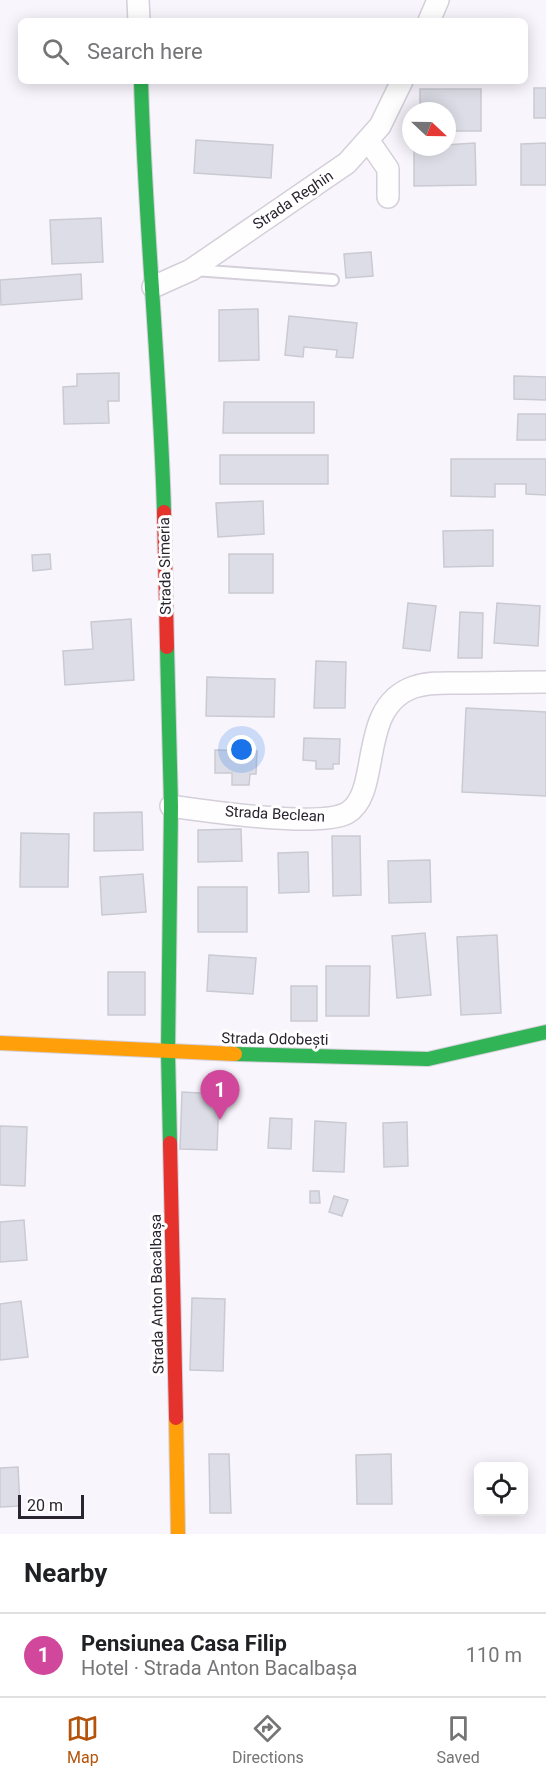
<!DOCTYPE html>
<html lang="en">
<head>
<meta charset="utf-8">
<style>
  body { margin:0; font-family:Roboto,sans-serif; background:#f2f2f2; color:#202124 }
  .controls { position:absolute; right:18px; bottom:18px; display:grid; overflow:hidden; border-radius:9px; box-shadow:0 3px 15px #0003 }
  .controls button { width:54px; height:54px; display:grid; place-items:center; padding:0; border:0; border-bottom:2px solid #e0e0e0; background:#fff; color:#202124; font:30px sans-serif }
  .compass { position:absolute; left:402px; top:102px; width:54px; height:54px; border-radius:50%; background:#fff; box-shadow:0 3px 15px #0003; rotate:112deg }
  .scale { position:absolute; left:18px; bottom:15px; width:66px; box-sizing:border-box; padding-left:6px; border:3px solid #2a2430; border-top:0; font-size:16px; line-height:21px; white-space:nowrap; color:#2a2430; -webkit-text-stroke:4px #fff; paint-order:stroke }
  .you { position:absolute; left:242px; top:750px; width:21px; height:21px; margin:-15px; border:4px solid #fff; border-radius:50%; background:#1a73e8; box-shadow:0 0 0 9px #1a73e833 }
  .badge { display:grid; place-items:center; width:39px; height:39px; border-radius:50%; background:#b45309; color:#fff; font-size:20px; font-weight:700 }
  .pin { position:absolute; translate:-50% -50px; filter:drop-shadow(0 2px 3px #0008) }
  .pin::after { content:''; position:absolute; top:32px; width:21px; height:18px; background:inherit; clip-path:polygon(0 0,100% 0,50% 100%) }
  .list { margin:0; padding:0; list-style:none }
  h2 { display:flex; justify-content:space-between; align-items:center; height:78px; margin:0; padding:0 24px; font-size:26px }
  h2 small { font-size:20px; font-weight:400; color:#757577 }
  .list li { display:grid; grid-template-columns:39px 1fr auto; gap:18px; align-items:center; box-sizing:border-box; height:84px; padding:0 24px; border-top:2px solid #e0e0e0 }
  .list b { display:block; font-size:22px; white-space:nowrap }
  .list p { margin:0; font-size:20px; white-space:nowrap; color:#757577 }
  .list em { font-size:20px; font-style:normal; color:#757577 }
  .icon { flex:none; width:33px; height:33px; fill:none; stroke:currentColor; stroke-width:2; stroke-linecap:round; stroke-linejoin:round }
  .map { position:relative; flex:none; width:546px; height:1534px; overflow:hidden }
  .search { position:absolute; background:#fff; box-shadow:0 3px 15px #0003; left:18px; right:18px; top:18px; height:66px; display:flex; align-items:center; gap:15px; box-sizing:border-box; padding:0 21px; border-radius:9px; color:#757577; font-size:22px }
  .sheet { height:162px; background:#fff }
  nav { display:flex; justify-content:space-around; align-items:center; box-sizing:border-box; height:84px; border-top:2px solid #e0e0e0; background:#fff; font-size:16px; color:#757577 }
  nav a { display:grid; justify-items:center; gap:3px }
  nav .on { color:#b45309 }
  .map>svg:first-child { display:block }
  .building { fill:#dcdde6; stroke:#cacad3; stroke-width:1.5 }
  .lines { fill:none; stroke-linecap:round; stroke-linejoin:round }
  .lane-casing { stroke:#d4cfd9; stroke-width:14 }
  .street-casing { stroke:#d4cfd9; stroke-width:24 }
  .fast-casing { stroke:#d4cfd9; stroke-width:16 }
  .slow-casing { stroke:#d4cfd9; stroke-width:16 }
  .jam-casing { stroke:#d4cfd9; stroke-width:16 }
  .lane { stroke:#fefeff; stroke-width:10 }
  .street { stroke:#fefeff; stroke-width:21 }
  .fast { stroke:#30b455; stroke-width:14 }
  .slow { stroke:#ff9f0a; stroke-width:14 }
  .jam { stroke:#e5322d; stroke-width:14 }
  .labels { text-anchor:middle; stroke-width:6; stroke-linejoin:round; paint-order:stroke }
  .street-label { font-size:15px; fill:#2a2430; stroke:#fff }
</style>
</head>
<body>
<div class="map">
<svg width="546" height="1534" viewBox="0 0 546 1534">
  <rect width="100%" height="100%" fill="#f8f5fc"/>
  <path class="building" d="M534,88H546V118H534Z
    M420,89H481V131H447V111H420Z
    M196,140L273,145L271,178L194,173Z
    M475,143L476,185L414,186V147Z
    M546,143V185H521V144Z
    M101,218L103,262L52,264L50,220Z
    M371,252L373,276L346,278L344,254Z
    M81,274L82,299L1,305L0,280Z
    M258,309L259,360L219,361V310Z
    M289,316L357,323L353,358L336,357L337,350L304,347L303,357L285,355Z
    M119,373V401H108L109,423L64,424L63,387L77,386V374Z
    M514,376L546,377V400L514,399Z
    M224,402H314V433H223Z
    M518,414H546V440H517Z
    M220,455H328V484H220Z
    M451,459H546V495L526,494V484H495V497L451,496Z
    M263,501L264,534L218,537L216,503Z
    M493,530V566L444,567L443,531Z
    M50,554L51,569L33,571L32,555Z
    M229,554H273V593H229Z
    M408,603L436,606L430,651L403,648Z
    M497,603L540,606L538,646L494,643Z
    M460,612L483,613L482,658H458Z
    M131,619L134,680L65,685L63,651L93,649L91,622Z
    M316,661L346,662L345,708H314Z
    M207,677L275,679L274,717L206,716Z
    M466,708L546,712V796L462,792Z
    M304,738L340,739L339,764H333V769H316V761L303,760Z
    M215,750L257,751L256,774H250L249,785H232V773H215Z
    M142,812L143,850L94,851V813Z
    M241,829L242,861L198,862V830Z
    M21,833L69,834L68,887H20Z
    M332,836H360L361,895L333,896Z
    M308,852L309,892L279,893L278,853Z
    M430,860L431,902L389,903L388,861Z
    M143,874L146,912L102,915L100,877Z
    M198,887H247V932H198Z
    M425,933L431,995L397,998L392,936Z
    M497,935L501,1013L461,1015L457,937Z
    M209,955L256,958L253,994L207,991Z
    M326,966H370L369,1016H326Z
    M108,972H145V1015H108Z
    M291,986H317V1021H291Z
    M182,1092L219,1094L217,1150L180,1149Z
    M270,1118L292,1119L291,1149L268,1148Z
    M315,1121L346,1123L344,1172L313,1171Z
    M407,1122L408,1166L384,1167L383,1123Z
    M0,1126L27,1127L25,1186L0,1185Z
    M310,1191H319L320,1203H310Z
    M334,1196L348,1200L342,1216L329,1212Z
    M24,1220L27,1260L0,1262V1222Z
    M192,1298L225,1299L223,1371L190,1370Z
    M21,1301L28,1357L0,1360V1304Z
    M209,1454H229L231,1513H210Z
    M391,1454L392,1504H357L356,1455Z
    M18,1467L20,1506L0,1507V1468Z"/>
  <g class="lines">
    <defs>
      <path id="lane" d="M194,270L333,280"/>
      <path id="street" d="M138,0L139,21
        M429,21L438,0
        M368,140L388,169V197
        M153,287L191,270L347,163L380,126L402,81
        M171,806C206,811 320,828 347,813C383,792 356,707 414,687C429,682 445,683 460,683C488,683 517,682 546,682"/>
      <path id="fast" d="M141,81C145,225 160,368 164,512
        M167,647L171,806L168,1052L170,1143
        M235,1054L428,1059L546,1032"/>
      <path id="slow" d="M0,1043L235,1054
        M176,1418L178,1534"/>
      <path id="jam" d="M164,512L167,647
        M170,1143L176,1418"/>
    </defs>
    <use href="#lane" class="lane-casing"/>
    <use href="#street" class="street-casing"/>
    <use href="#fast" class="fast-casing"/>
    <use href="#slow" class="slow-casing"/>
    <use href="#jam" class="jam-casing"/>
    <use href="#lane" class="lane"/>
    <use href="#street" class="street"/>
    <use href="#fast" class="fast"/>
    <use href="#slow" class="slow"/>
    <use href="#jam" class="jam"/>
  </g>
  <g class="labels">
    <g class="street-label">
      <text transform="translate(293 200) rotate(-34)" y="5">Strada Reghin</text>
      <text transform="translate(165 566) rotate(-91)" y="5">Strada Simeria</text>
      <text transform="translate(275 814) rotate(3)" y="5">Strada Beclean</text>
      <text transform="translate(275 1039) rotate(1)" y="5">Strada Odobești</text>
      <text transform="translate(157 1294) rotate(-91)" y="5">Strada Anton Bacalbașa</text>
    </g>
  </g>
</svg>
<div class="controls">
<button><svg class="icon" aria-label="locate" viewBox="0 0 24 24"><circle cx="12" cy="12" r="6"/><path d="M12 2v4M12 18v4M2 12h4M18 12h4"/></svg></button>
</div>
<svg class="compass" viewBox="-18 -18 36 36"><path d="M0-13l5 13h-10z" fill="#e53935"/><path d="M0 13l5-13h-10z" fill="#757577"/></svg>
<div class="scale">20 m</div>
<div class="you"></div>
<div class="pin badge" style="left:220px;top:1120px;background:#d1479c">1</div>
<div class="search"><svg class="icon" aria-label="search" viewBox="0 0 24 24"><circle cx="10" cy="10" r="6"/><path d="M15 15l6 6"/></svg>Search here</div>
</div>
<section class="sheet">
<h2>Nearby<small></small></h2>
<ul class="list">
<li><span class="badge" style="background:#d1479c">1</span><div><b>Pensiunea Casa Filip</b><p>Hotel · Strada Anton Bacalbașa</p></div><em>110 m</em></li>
</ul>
</section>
<nav>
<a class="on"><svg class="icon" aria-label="map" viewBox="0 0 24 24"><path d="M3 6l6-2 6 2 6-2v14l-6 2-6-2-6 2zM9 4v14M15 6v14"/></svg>Map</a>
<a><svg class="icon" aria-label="directions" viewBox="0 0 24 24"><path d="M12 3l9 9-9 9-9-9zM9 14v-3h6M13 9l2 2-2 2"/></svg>Directions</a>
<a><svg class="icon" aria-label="saved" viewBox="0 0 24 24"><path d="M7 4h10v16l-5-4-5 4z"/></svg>Saved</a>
</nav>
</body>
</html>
